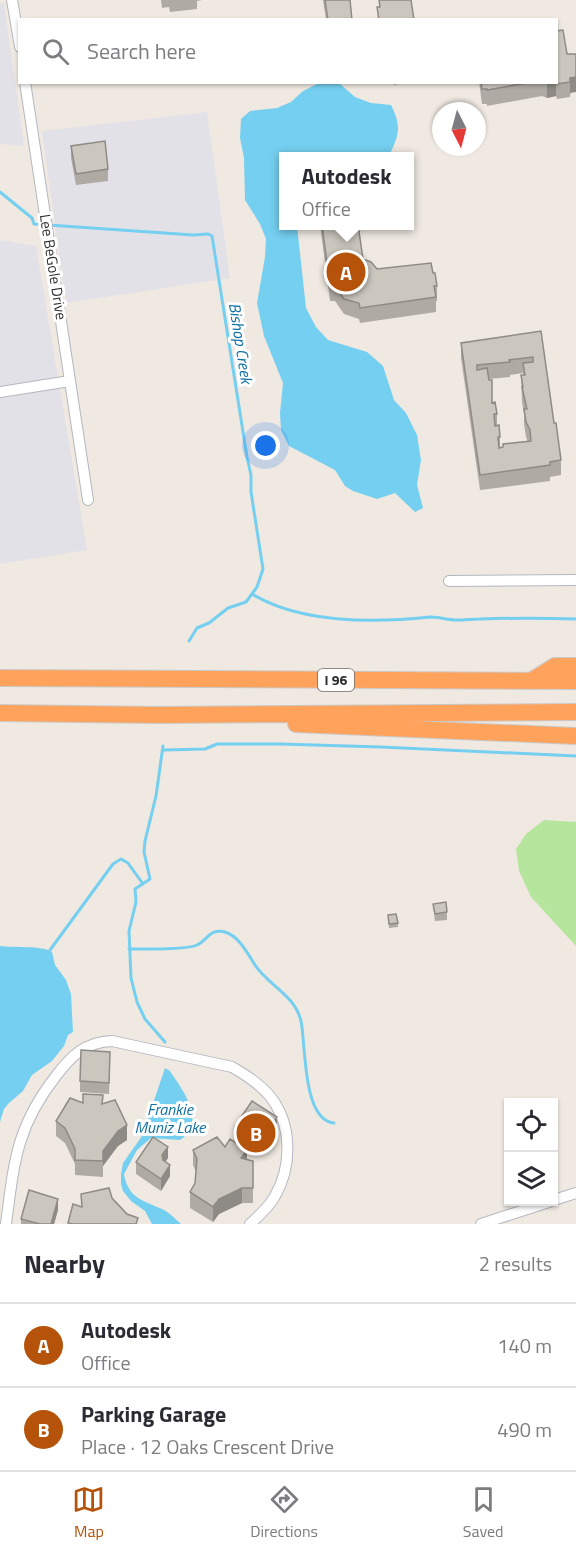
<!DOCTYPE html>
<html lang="en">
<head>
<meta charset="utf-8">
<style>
  body { margin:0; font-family:"Titillium Web",sans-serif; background:#f7f7f7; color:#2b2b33 }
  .controls { position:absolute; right:18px; bottom:18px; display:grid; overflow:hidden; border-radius:0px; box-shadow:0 2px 4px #0004 }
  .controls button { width:54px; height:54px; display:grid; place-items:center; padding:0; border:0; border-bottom:2px solid #e1e1e2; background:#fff; color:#2b2b33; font:30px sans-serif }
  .compass { position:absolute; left:432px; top:102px; width:54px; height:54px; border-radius:50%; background:#fff; box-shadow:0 2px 4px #0004; rotate:174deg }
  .you { position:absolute; left:266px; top:446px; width:21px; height:21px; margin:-15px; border:4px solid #fff; border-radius:50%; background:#1a73e8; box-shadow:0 0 0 9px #1a73e833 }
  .badge { display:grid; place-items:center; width:39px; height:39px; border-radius:50%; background:#b45309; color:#fff; font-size:20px; font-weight:700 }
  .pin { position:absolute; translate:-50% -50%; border:3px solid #fff; box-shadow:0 2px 6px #0006 }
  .popup { position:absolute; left:279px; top:152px; width:135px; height:78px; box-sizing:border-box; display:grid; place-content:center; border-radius:0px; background:#fff; filter:drop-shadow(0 2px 4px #0005); font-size:20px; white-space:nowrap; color:#7c7c81 }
  .popup b { font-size:22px; color:#2b2b33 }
  .popup::after { content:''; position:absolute; left:50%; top:100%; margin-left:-12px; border:12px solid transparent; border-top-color:#fff }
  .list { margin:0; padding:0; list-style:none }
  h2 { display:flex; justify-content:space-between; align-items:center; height:78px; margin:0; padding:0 24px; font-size:26px }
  h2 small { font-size:20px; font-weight:400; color:#7c7c81 }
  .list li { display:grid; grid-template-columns:39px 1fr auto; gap:18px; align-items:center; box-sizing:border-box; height:84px; padding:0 24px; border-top:2px solid #e1e1e2 }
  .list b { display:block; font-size:22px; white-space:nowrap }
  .list p { margin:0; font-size:20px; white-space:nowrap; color:#7c7c81 }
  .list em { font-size:20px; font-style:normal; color:#7c7c81 }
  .icon { flex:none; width:33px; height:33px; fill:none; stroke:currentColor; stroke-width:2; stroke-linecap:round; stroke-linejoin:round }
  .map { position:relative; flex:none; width:576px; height:1224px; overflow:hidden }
  .search { position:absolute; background:#fff; box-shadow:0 2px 4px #0004; left:18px; right:18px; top:18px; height:66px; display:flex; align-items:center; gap:15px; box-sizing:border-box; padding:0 21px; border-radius:0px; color:#7c7c81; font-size:22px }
  .sheet { height:246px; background:#fff }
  nav { display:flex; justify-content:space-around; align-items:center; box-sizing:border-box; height:84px; border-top:2px solid #e1e1e2; background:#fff; font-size:16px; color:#7c7c81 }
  nav a { display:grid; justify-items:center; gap:3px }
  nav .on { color:#b45309 }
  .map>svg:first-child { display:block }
  .industrial { fill:#e3e1e8 }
  .green { fill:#b6e59e }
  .water { fill:#75cff0 }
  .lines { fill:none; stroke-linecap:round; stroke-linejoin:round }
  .stream { stroke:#75cff0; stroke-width:3 }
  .minor-casing { stroke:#b4b7c1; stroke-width:12 }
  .highway-casing { stroke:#c9c9c9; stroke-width:18 }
  .minor { stroke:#fff; stroke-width:10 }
  .highway { stroke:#ffa35c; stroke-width:16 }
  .wall { fill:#afaba4; fill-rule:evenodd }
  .shaded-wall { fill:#8e8b86 }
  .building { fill:#cbc7bf; stroke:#8e8b86; stroke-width:1.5; fill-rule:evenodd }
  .labels { text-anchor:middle; stroke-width:6; stroke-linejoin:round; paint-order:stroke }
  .shield { fill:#fff; stroke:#6d6d6d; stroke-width:1.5 }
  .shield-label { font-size:14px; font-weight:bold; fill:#2e2e2e }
  .street-label { font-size:15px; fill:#2e2e2e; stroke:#fff }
  .water-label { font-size:16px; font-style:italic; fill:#0d6fa3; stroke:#fff }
</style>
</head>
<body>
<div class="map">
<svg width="576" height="1224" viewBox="0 0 576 1224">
  <rect width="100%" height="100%" fill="#efe9e1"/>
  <path class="industrial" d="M4,3L24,146L0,144V4Z
    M207,112L230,278L66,303L42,131Z
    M0,240L36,246L87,550L0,564Z"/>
  <path class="green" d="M544,820L576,822V946L531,897L519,871L516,849L526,834Z"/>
  <path class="water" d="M319,83H339L355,97L371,103L391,105C402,127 399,135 389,156H283V226H297L306,308L316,327L328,340L367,352L383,366L394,400L406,413L417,435L421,460L417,485L423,508L415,512L395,493L377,499L353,491L345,486L335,470L289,446L281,430L280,413L283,383L264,336L257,303L265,257L266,239L260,224L245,200L244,158L240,138L241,119L250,111L277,108L291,102L303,91Z
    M0,946C13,948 42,945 52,952L55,965L66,980L71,994L73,1032L68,1035L64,1046L52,1061L32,1075L23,1091L9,1103L4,1109L0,1122Z
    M165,1068L170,1071C182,1090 208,1121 180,1140L151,1138L137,1150L124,1174C128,1198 142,1200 162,1209C169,1212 175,1219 181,1224H152L145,1211L131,1201L123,1191L121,1184V1174L123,1163L142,1136Z"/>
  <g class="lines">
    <path class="stream" d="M0,192L32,218L34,224L193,235L208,234L212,236L247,457L251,475V492L263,569L257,587L246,602L228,608L209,623L197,628L189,641
      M252,594C302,624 373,623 430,617C439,617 448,620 457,620C465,620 472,619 480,619C512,618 544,618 576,619
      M163,746L156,796L145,841L144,852L150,879L135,889L136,902L129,931L131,978L137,1002L145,1019L165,1042
      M163,750L205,749L217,744H280L381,747L576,756
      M129,949C142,949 187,950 197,945C207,940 211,928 225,932C239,936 248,954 255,965C268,985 295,995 301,1021C306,1044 302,1120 334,1123
      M50,950L113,864L121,859L128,863L143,884"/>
    <defs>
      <path id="minor" d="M12,0L20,47
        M70,381L88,500
        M0,392L70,381L25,82
        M449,581L576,580
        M554,1200L576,1193
        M6,1224C14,1163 16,1127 56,1076C71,1056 85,1042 112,1041L232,1067C246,1075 262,1085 272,1099C292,1126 292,1167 275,1196C269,1207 259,1216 250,1224
        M481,1224L549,1202"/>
      <path id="highway" d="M0,678L576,681
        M531,681L555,666H576
        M0,713L158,715L576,712
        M296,724L576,736"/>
    </defs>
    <use href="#minor" class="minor-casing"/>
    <use href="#highway" class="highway-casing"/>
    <use href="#minor" class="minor"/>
    <use href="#highway" class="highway"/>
  </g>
  <path class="wall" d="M161,0H202L197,1V9L170,12L169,7L162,8Z
    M323,0H350L352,20H326Z
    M567,54H576L570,97L557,99L556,96L547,98L542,96L487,106V104H482L479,82H556Z
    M393,82H407L394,85Z
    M71,146L108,169V181L76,185L71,158Z
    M320,225H358L363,259L377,269L433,273L437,286V301H436V312L360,323L359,319L344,314L335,301H330Z
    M541,331L554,423L561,460V475L550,477V481L480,490L461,358V343ZM523,373V375H521L522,402L524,414V424L526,437L528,442L500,448V437L497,425V414L492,403L489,379L510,377V375Z
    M433,904L447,912V920L435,921Z
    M388,915L398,923V927L389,928Z
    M110,1064L109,1094L80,1092V1081Z
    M83,1103L103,1104L127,1140L118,1146L103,1166V1177L75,1175V1164L65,1143L56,1136V1121Z
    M235,1126L277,1129L260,1154L235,1138Z
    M225,1147L247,1159L253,1177V1203H242L219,1214L213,1222L190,1208V1192L195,1183L196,1172L193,1165V1150Z
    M168,1158L165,1162L170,1176L161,1191L136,1174V1162Z
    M58,1210L54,1224H21V1219Z"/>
  <path class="shaded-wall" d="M576,77V92L570,93V78Z
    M556,82V96L547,98V83Z
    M277,1117V1129L260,1154V1143Z
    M127,1125V1140L118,1146L103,1166V1177V1151L118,1131Z
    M168,1147V1158L162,1167V1155Z
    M247,1150V1165L241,1158Z
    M170,1165V1176L161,1191V1179Z
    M242,1188V1203L219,1214L213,1222V1207L219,1199Z
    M58,1199V1210L54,1224H51Z"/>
  <path class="building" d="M325,0H350L352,20H328Z
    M379,0H411L414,20H379L377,7H380Z
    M563,30L567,54H576V77L570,78V82L557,84L556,31Z
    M481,82H532L487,90V89H482Z
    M105,141L108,169L76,174L71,146Z
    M322,225H358L363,259L371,262L377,269L431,263L433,273H435L437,286H434L436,297L360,308L359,303L344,299L335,286H330Z
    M541,331L554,423H556L561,460L550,462V465L480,475L461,343ZM533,357V362L523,363L525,375H521L523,387H522L527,409H524L526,422L530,430L531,441L503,444V447L499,448L498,437H500L499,425L495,426L494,414H497L495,402L492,403V380H489L487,368L477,370V365L510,362L509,360Z
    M446,902L447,912L435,914L433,904Z
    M396,914L398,923L389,924L388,915Z
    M81,1050L110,1052L109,1083L80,1081Z
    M83,1094L103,1095L102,1104L115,1100L127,1125L118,1131L103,1151V1161L75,1160V1149L65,1128L56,1121L70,1098L83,1103Z
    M252,1101L277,1117L260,1143L235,1126Z
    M153,1137L168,1147L162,1155L163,1160L170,1165L161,1179L136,1162Z
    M217,1137L225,1147L230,1139L247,1150L241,1158L253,1161V1188H242L219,1199L213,1207L190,1192L195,1183L197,1159L193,1150Z
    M109,1188L112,1198L127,1214L138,1218L136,1224H72L68,1223L73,1204L82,1207L81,1194Z
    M29,1190L58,1199L51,1224H40L21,1219Z"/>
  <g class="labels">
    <rect class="shield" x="318" y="669" width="36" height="22" rx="4.5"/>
    <g class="shield-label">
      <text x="336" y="685">I 96</text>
    </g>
    <g class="street-label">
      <text transform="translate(53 267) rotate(81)" y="5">Lee BeGole Drive</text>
    </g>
    <g class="water-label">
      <text transform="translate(241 343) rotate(81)" y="6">Bishop Creek</text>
      <text x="170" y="1115">Frankie<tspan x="170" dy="18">Muniz Lake</tspan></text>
    </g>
  </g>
</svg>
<div class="controls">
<button><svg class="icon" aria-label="locate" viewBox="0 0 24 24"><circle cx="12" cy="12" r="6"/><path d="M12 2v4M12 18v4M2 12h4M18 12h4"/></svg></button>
<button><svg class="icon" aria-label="layers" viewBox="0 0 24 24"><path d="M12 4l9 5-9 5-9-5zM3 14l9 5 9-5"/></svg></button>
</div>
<svg class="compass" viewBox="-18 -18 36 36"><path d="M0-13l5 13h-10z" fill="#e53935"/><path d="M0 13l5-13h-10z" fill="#7c7c81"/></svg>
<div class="you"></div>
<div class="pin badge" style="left:346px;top:272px">A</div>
<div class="popup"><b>Autodesk</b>Office</div>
<div class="pin badge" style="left:256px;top:1133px">B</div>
<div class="search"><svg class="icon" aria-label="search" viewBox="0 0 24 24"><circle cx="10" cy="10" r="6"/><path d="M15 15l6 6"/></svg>Search here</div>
</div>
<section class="sheet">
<h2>Nearby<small>2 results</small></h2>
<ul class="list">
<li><span class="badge">A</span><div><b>Autodesk</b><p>Office</p></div><em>140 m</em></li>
<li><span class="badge">B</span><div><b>Parking Garage</b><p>Place · 12 Oaks Crescent Drive</p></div><em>490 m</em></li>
</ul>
</section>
<nav>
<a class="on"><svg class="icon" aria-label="map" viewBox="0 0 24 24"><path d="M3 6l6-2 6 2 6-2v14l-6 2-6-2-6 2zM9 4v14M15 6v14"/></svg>Map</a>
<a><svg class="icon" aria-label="directions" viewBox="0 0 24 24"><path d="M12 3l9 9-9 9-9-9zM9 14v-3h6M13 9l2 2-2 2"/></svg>Directions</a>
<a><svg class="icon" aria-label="saved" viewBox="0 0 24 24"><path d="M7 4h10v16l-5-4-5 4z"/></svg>Saved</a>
</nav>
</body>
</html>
